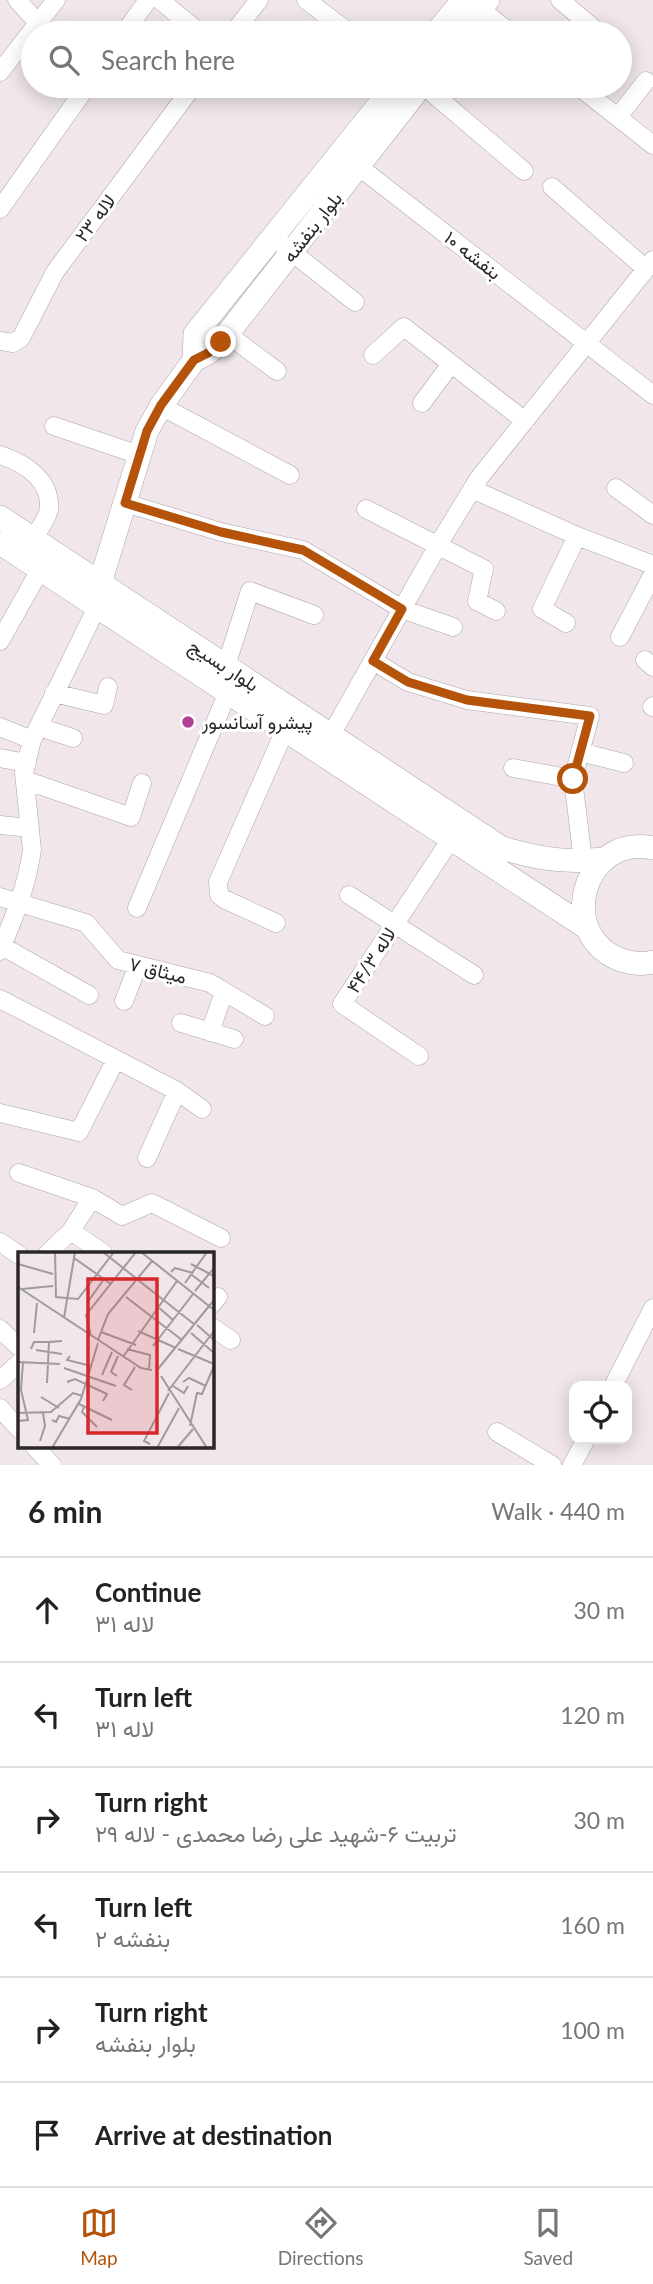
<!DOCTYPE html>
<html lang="en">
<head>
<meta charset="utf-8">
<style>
  body { margin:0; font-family:Lato,Vazirmatn,sans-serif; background:#f6f6f6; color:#222 }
  .controls { position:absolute; right:21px; bottom:21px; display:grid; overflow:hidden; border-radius:14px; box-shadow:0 4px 18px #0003 }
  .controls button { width:63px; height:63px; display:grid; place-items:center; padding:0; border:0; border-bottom:2px solid #e0e0e0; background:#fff; color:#222; font:35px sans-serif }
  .stop { position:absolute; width:21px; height:21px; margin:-16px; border:5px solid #b45309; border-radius:50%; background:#fff }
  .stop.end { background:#b45309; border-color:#fff; box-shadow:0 2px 7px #0008 }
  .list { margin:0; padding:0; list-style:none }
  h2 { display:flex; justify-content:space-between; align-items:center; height:91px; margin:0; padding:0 28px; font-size:30px }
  h2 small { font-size:23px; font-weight:400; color:#767676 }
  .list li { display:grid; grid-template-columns:46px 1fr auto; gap:21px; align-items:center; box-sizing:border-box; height:105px; padding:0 28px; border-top:2px solid #e0e0e0 }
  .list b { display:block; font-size:26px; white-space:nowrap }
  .list p { margin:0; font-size:23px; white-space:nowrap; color:#767676 }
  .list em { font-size:23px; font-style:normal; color:#767676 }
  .icon { flex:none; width:38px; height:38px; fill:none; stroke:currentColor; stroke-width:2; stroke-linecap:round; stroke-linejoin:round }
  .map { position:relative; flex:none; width:653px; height:1465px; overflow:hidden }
  .search { position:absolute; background:#fff; box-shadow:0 4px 18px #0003; left:21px; right:21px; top:21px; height:77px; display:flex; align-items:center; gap:18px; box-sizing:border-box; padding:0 24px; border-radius:38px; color:#767676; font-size:26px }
  .sheet { height:721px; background:#fff }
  nav { display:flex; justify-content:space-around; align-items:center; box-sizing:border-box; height:98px; border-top:2px solid #e0e0e0; background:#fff; font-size:19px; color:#767676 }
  nav a { display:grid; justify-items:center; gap:4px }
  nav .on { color:#b45309 }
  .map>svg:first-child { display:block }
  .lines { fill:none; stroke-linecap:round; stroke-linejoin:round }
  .minor-casing { stroke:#ada4aa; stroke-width:19 }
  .major-casing { stroke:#ada4aa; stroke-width:24 }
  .minor { stroke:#fff; stroke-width:18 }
  .major { stroke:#fff; stroke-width:23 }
  .route { stroke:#b45309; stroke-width:9 }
  .poi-dot { fill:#b23e96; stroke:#fff; stroke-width:2.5 }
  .labels { text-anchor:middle; stroke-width:6; stroke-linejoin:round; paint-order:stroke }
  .street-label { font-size:19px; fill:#2a2729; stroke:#fff }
  .poi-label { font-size:19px; fill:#2a2729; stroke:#fff; text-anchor:start }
  .inset-road { fill:none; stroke:#a19a9e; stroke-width:2 }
  .view { fill:#d62828; fill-opacity:0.15; stroke:#d62828; stroke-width:3.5 }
  .inset-edge { fill:none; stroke:#2a2729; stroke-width:3.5 }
</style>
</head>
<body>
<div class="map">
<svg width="653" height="1465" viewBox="0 0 653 1465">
  <rect width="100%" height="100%" fill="#f0e6ec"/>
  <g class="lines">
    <defs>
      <path id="minor" d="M17,0L39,24
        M160,0L200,33
        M306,0L350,33
        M560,0L599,33
        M481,10L511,33
        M124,33L148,0
        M233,33L259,0
        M0,72L56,0
        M424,86L524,171
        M578,86L653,145
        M618,117L646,81
        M358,166L653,395
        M552,187L646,269
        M0,209L87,86
        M283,245L355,302
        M227,334L277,371
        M0,341L13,343L21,338L55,272L193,86
        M373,355L404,327L525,421
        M422,403L451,364
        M161,406L290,475
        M54,426L139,455
        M0,455C24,463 51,479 49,509C48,518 38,531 33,539
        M616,488L653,515
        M472,489L577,536L653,565
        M125,503L221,532L303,550L402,609L453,627
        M366,509L484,569L477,601L496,611
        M566,623L542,609L577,536
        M620,637L653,574
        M0,641L40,570
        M645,660L653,667
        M373,661L408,682L467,700L590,716L573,779L583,861
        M226,666L250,591L314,615
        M54,693L104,705L108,687
        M652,707L653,706
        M0,727L32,740
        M39,727L73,738
        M331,735L441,540L479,478L653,260
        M580,752L624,763
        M0,758L27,763
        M513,768L573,779
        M25,780L131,817L142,783
        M0,825L30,828
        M349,895L474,975
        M0,897L86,923L118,960L210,983L265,1016
        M137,908L228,692
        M276,923L224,899L219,895L218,882L285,730
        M2,946L89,995
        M0,951C14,918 27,885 32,850L24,773L32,740L97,607
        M0,999L177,1091L147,1158
        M124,1001L138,965
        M181,1023L234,1039
        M210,1032L224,992
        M419,1056L342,1004L451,839
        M177,1091L202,1109
        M0,1113L79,1132L116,1059
        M19,1173L92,1198
        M71,1231L92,1198L122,1216L152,1203L221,1238
        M0,1242L19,1255
        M48,1253L71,1231L103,1253
        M212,1304L218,1297
        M212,1327L231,1340
        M0,1329L19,1347
        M0,1380L19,1363
        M613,1386L653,1308
        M0,1408L19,1429
        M497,1432L552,1465
        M34,1446L52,1465
        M572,1465L586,1439"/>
      <path id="major" d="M436,33L463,0
        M462,33L488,0
        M194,360L195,334L394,86
        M0,517L502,848C539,859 566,863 604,859
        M0,543L587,928
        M100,583L147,431L161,406L194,360L208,353L221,342L421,86
        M653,848C584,833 554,934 621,960C631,963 642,965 653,962"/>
    </defs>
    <use href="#minor" class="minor-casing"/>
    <use href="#major" class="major-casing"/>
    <use href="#minor" class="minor"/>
    <use href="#major" class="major"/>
  </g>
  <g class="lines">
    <path class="route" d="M221,342L208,353L194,360L161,405L147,431L125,503L221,532L303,550L402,609L373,661L408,682L467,700L590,716L573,779"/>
  </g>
  <circle class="poi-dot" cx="188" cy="722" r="7"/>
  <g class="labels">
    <g class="street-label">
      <text transform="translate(95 218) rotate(-53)" y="7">لاله ۲۳</text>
      <text transform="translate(312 227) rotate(-52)" y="7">بلوار بنفشه</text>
      <text transform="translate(473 255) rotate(38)" y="7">بنفشه ۱۰</text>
      <text transform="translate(224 665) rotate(33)" y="7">بلوار بسیج</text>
      <text transform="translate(371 960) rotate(-57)" y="7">لاله ۴۴/۳</text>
      <text transform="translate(158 970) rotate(14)" y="7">میثاق ۷</text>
    </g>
    <g class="poi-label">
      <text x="202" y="729">پیشرو آسانسور</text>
    </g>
  </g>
  <g transform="translate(18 1252)">
    <rect width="196" height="196" fill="#f0e6ec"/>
    <path class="inset-road" d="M37,0L38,45L60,47L96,0M85,0L119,27M123,0L196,58M56,6L93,32M0,12L35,22M173,12L196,24M153,20L157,16L175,21M174,23L191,36M120,28L176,72M167,31L189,0M0,35L123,116L134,118M4,37L35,34M177,39L196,16M108,45L164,88M69,51L86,27M139,54L155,68M46,66L57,0M179,73L196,88M120,79L158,96M83,80L118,93M16,81L19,51M173,81L196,101M73,84L68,63L118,0M80,88L90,62L134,9M135,94L175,42M13,97L16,90H31M109,97L132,103L131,118M160,97L196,112M18,98L44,102M52,104L49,108L73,114M105,105L159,29M0,110L42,112M46,116L98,134M140,117L196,48M84,123L94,100M99,124L93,120L100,104M143,124L189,196M49,130L57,127L89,142L85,149M165,130L171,126L188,134M29,131L31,90L44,89M155,134L166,141L170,134M114,138L106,133L117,115M150,139L196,79M23,145L41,156M61,152L94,168M66,155L64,160L79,175M0,161L33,160L55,141L65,144M34,168L38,170L41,164L52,167M0,169L10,168L3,138L5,110M172,174L179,141L184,142L196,114M22,189L27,174L25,161M132,192L126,189L151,141M34,196L63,147L80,91M139,196L161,156M159,196L175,177"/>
    <path class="view" d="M70,27H139V181H70Z"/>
    <rect width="196" height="196" class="inset-edge"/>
  </g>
</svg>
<div class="controls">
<button><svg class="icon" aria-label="locate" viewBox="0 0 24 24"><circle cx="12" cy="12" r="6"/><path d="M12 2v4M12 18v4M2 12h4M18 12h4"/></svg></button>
</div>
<div class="stop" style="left:573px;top:779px"></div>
<div class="stop end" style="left:221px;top:342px"></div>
<div class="search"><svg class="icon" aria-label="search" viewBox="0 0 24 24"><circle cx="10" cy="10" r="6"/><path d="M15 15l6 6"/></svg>Search here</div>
</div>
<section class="sheet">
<h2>6 min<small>Walk · 440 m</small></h2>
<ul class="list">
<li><svg class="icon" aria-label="ahead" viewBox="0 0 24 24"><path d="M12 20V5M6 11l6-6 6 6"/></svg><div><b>Continue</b><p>لاله ۳۱</p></div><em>30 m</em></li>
<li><svg class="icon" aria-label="left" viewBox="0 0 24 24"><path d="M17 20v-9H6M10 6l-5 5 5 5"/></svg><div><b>Turn left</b><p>لاله ۳۱</p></div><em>120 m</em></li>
<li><svg class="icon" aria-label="right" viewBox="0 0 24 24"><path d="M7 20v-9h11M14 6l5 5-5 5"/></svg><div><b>Turn right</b><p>تربیت ۶-شهید علی رضا محمدی - لاله ۲۹</p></div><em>30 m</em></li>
<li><svg class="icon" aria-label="left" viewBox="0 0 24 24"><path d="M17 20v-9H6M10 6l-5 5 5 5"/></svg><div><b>Turn left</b><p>بنفشه ۲</p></div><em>160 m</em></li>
<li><svg class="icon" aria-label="right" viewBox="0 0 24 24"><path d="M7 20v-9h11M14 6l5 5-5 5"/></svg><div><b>Turn right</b><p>بلوار بنفشه</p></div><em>100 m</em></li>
<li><svg class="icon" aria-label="arrive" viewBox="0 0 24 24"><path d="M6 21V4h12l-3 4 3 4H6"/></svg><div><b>Arrive at destination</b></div></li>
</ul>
</section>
<nav>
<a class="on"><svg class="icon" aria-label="map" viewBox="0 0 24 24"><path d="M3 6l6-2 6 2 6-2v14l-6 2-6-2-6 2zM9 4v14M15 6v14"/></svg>Map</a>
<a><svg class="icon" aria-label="directions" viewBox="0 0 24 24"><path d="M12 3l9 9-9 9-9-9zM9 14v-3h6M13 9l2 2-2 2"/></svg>Directions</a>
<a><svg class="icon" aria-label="saved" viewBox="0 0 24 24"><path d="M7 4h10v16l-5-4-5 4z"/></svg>Saved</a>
</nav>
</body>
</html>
